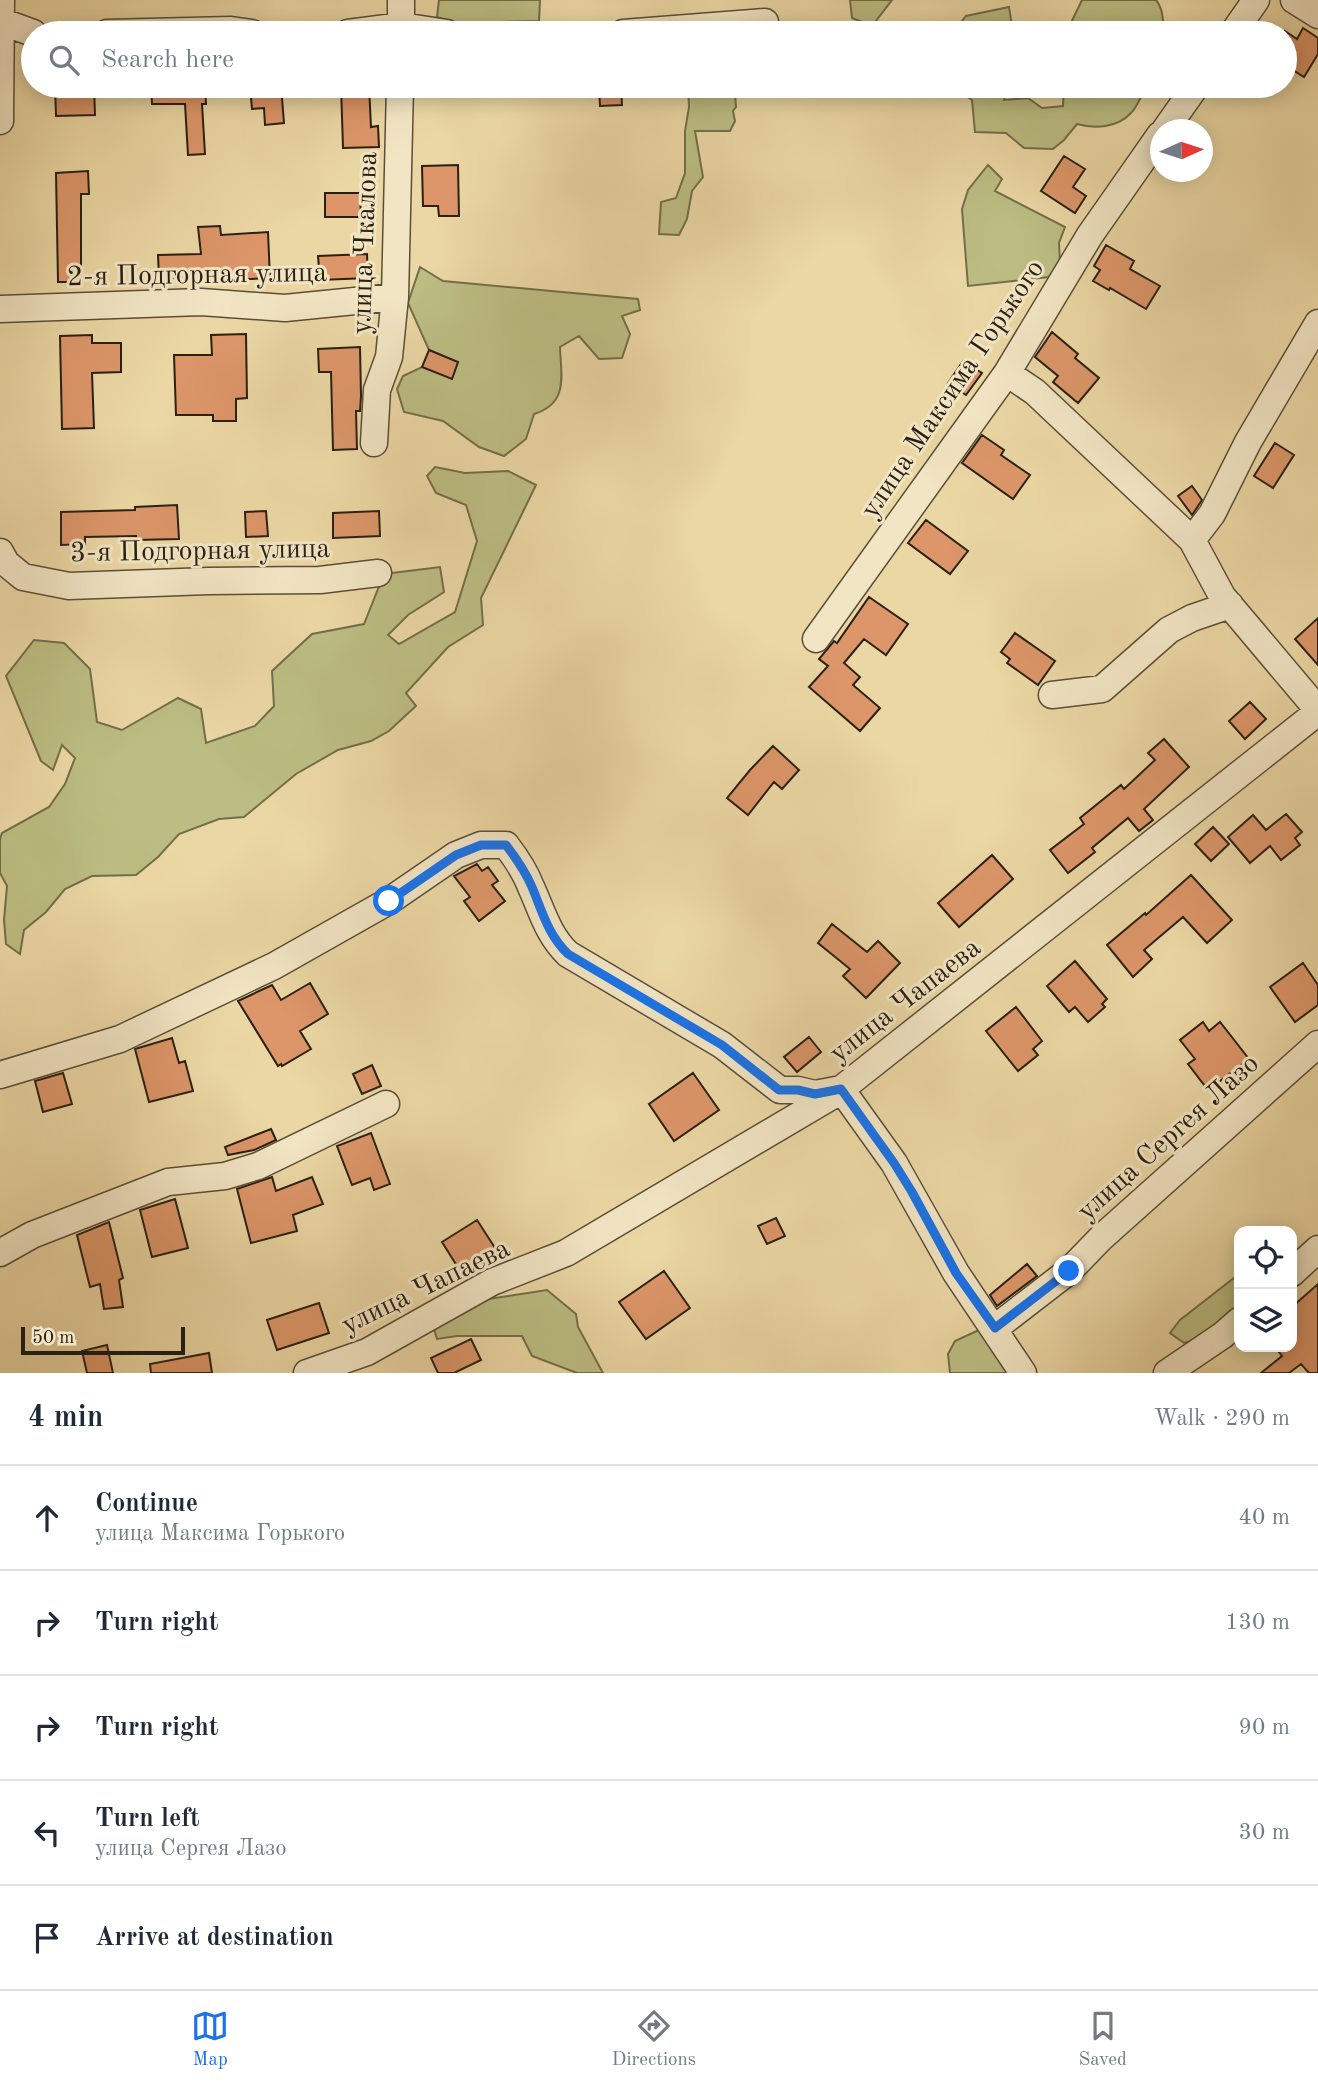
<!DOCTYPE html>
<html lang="en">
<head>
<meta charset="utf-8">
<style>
  body { margin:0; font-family:"Old Standard TT",serif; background:#f2f2f3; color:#1f2937 }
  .controls { position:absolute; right:21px; bottom:21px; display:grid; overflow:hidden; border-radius:14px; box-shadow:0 4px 18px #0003 }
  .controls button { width:63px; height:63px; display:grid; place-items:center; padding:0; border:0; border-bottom:2px solid #e0e1e3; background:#fff; color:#1f2937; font:35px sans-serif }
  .compass { position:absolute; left:1150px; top:119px; width:63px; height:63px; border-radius:50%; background:#fff; box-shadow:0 4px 18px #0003; rotate:87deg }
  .scale { position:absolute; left:21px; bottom:18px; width:164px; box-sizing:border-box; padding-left:7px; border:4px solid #2a2014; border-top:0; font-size:19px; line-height:24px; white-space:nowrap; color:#2a2014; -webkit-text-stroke:5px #f2e5c4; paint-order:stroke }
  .stop { position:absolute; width:21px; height:21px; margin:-16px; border:5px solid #1a73e8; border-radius:50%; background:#fff }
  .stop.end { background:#1a73e8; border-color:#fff; box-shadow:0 2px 7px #0008 }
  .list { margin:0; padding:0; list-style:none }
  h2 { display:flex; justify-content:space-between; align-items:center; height:91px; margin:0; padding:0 28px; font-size:30px }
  h2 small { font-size:23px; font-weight:400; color:#747a83 }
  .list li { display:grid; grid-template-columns:46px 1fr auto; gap:21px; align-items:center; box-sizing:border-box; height:105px; padding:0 28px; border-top:2px solid #e0e1e3 }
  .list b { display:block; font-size:26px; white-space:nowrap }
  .list p { margin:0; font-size:23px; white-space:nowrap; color:#747a83 }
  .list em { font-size:23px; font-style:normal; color:#747a83 }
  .icon { flex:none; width:38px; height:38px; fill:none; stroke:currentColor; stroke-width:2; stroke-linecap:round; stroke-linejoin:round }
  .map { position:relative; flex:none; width:1318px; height:1373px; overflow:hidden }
  .search { position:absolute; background:#fff; box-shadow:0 4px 18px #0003; left:21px; right:21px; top:21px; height:77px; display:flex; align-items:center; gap:18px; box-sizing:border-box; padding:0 24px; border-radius:38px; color:#747a83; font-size:26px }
  .sheet { height:616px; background:#fff }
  nav { display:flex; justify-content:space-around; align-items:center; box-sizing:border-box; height:98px; border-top:2px solid #e0e1e3; background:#fff; font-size:19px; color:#747a83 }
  nav a { display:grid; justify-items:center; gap:4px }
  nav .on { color:#1a73e8 }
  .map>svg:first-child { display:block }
  .green { fill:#bcbd82; stroke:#736e4b; stroke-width:2 }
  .building { fill:#dc9669; stroke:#2a2014; stroke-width:2 }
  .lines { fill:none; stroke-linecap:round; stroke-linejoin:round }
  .street-casing { stroke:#5a4e38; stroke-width:29 }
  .street { stroke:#f2e5c4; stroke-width:26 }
  .route { stroke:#1a73e8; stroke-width:9 }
  .labels { text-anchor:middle; stroke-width:6; stroke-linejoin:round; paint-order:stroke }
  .street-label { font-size:28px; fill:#2a2014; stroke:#f2e5c4 }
</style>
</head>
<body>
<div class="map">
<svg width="1318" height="1373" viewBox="0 0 1318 1373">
  <rect width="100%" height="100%" fill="#ebd7a4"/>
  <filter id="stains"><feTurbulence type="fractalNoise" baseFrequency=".00286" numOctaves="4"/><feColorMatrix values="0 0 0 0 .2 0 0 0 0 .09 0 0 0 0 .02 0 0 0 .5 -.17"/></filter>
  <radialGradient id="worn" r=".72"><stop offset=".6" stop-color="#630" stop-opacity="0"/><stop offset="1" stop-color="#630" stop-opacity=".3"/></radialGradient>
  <path class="green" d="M439,0H540L539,21L453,23L437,17Z
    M850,0H892L872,26L852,18Z
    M1082,0H1156C1164,9 1162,22 1165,33H1066Z
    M1009,7L1013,33H953L966,16Z
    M688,86H718L735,94L736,107L733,111L735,121L730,131H695L703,177L692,191L687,219L679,235L659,234L661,202L676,198L685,173V131L689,107Z
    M952,86H1007L1004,100L1028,98L1042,108L1063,106L1064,86H1140L1143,93C1140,99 1136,108 1131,113C1117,128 1095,129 1077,124L1064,140L1053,149L1024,148L1006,133L975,132L972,100Z
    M988,165L1002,179L995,191L1065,227L1059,243L1060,264L1049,277L968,286L962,209L968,190Z
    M420,267L443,281L638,299L640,310L622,316L630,334L622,358L599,359L579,336L560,347C561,376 569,403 534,414L526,439L504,456L479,447L443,421L404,412L397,389L403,376L422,367L452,378L458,362L429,350L408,303Z
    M435,467L465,473L508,471L536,485L481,598L483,625L448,647L406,693L416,706L389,731L371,741L338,750L296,774L244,817L219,819L179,834L158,857L136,875L92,876L65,889L46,912L24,930L20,954L6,944L4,920L7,886L0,873V839L2,833L49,807L65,784L75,758L62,745L53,770L41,761L6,676L34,640L64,643L90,669L97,722L122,730L178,698L201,709L206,743L255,726L274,706L272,671L312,634L364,624L384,574L440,567L444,592L408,615L388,635L399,644L455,612L477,541L466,505L436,493L427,476Z
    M1239,1274V1314L1217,1334L1184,1343L1170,1333L1180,1320Z
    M547,1290L576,1314L578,1327L603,1373H577L532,1356L522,1336H457L437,1339L433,1326L482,1300Z
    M981,1329L1008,1373H950L948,1354L955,1341Z"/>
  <path class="building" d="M1303,28L1318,38V54L1304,77L1285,65V31L1297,39Z
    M55,86H94L95,115L56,116Z
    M151,86H205L206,104H202L205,154L188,155L185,104H152Z
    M250,86H281L284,123L265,125L264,108L252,109Z
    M341,86H369L371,127L378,126L379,147L343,148Z
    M599,86H621L622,105L600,106Z
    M1064,156L1085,169L1073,187L1086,196L1075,213L1041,191Z
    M458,165L459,216H439L438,206H423L422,166Z
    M88,171L89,194H81V282H58L56,173Z
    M325,193H360L361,217H325Z
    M220,226L221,235L268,232L270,278L229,280V276L159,278L158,255L201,254L198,227Z
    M1106,245L1134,261L1130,269L1160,286L1146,309L1110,288L1109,290L1093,281L1100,270L1094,266Z
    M367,254L368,278L320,280L318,256Z
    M1052,332L1078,354L1075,358L1099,378L1078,403L1053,382L1058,376L1035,357Z
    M246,334L247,398L236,399V421H213V415H176L174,355H212L211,335Z
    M92,335V343H121V372L92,373L94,428L62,429L60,336Z
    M360,347L361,396L360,411H356L357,449L333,450L331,372H319L318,349Z
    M429,350L458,362L452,379L422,367Z
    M963,361L982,373L966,395L948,383Z
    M982,435L1004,450L1001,455L1030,475L1013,499L962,463Z
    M1275,443L1294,455L1273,488L1254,476Z
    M1192,486L1202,500L1192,515L1178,496Z
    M177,505L179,539L136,540V536L85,537V544L61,545V512L135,510V507Z
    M266,511L268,536L246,537L245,512Z
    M379,511L380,536L333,538V513Z
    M926,520L968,551L950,574L908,543Z
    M869,597L908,624L886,655L864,639L844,663L860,677L853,685L880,708L860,731L809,687L828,666L819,659L834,641L837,643Z
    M1318,618V665L1295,639Z
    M1015,633L1055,661L1038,685L1007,663L1010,659L1001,652Z
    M1250,702L1266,719L1245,739L1229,721Z
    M1164,739L1189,767L1144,809L1153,820L1139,831L1128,818L1092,848L1095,852L1068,873L1050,850L1084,824L1080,818L1121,785L1124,789L1155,760L1148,753Z
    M773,746L799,770L782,789L774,782L748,815L727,798L750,770Z
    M1286,814L1302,832L1295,838L1300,845L1281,860L1270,846L1250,863L1228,837L1253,815L1266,830Z
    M1213,827L1229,844L1211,861L1195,844Z
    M992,855L1013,879L959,927L938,903Z
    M477,864L482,871L488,867L498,881L492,885L505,901L479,921L464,901L470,897L454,876Z
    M1191,875L1232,920L1207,943L1183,917L1144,950L1152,959L1133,977L1107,945L1145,913L1146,915Z
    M832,924L867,952L878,941L900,963L866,998L843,976L850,969L818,943Z
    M1075,961L1107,999L1102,1004L1105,1007L1088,1022L1075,1007L1069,1012L1047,986Z
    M1303,963L1318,985V1005L1295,1022L1270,987Z
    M310,983L328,1014L300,1031L311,1049L282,1066L281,1064L278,1066L238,1001L272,985L281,1000Z
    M1016,1007L1042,1041L1033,1049L1038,1055L1018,1071L986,1031Z
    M1203,1022L1209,1031L1220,1022L1249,1059L1208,1090L1188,1064L1195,1059L1180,1040Z
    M809,1037L821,1052L797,1072L784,1057Z
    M172,1038L179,1063L185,1061L193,1091L149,1102L135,1049Z
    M372,1065L381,1086L362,1094L353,1074Z
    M63,1073L72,1104L43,1112L35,1081Z
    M693,1073L719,1110L674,1141L649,1104Z
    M271,1129L276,1140L254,1150L228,1155L225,1147Z
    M371,1133L390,1184L374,1190L370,1178L352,1185L337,1146Z
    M272,1177L276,1191L312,1177L323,1204L293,1215L297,1231L251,1243L237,1189Z
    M175,1199L188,1248L152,1257L140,1210Z
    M776,1218L785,1236L767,1244L758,1226Z
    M477,1220L497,1251L462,1274L442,1242Z
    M109,1222L123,1278L119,1280L123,1307L104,1309L100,1284L90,1287L77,1235Z
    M1027,1264L1037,1276L997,1306L990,1295Z
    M664,1271L690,1308L646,1339L619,1302Z
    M1318,1284V1373H1309L1301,1364L1289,1373H1261L1282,1356L1275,1347H1292V1307Z
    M319,1303L329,1333L277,1350L267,1320Z
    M471,1339L481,1360L454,1373H438L431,1358Z
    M107,1345L113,1373H87L82,1351Z
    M209,1353L212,1373H151L150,1364Z"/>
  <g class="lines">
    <defs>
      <path id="street" d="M401,0V33
        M1294,0L1318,15
        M0,21L33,33
        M107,33L231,30L252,33
        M348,33L402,26L447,33
        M623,33L765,22
        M1233,33L1256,0
        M0,121L1,0
        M1165,130L1196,86
        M0,309L201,302L285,308L395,297
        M1007,373L1035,392L1192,540L1222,596L1318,710
        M374,443L377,390L389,357L395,297L400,86
        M1192,540L1212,514L1248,442L1318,323
        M0,552L6,563L23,577L69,586L209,581L320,580L378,573
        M816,639L1007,373L1090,235L1160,135
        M1052,695L1102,689L1169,630L1192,618L1230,605
        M0,1075L120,1039L274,966L389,901L456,855L481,845H506C516,858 525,871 531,887C542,911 548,935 568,954L722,1045L780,1090H798L815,1094L841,1089L894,1163L956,1273L1023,1373
        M0,1253L32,1235L168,1182L225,1176L258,1166L386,1104
        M1292,1273L1318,1249
        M995,1328L1069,1271L1101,1238L1318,1044
        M307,1373L367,1352L492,1282L566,1253L835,1094L1318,712
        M1167,1373L1223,1335L1239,1321"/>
    </defs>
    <use href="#street" class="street-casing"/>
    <use href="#street" class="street"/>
  </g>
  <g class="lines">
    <path class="route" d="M389,901L456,855L481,845H506C516,858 525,871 532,887C542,911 548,935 568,954L722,1045L779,1090H798L815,1094L841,1089L894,1163L912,1192L956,1273L995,1328L1069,1271"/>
  </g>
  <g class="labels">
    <g class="street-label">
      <text transform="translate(363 243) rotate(-88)" y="10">улица Чкалова</text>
      <text transform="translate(197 273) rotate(-1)" y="10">2-я Подгорная улица</text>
      <text transform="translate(951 388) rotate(-56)" y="10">улица Максима Горького</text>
      <text transform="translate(200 549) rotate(-1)" y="10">3-я Подгорная улица</text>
      <text transform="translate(904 999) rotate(-38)" y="10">улица Чапаева</text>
      <text transform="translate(1167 1136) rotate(-42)" y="10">улица Сергея Лазо</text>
      <text transform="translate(425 1285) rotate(-26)" y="10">улица Чапаева</text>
    </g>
  </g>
  <rect width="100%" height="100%" filter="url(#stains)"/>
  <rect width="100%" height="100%" fill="url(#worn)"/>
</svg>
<div class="controls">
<button><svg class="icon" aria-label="locate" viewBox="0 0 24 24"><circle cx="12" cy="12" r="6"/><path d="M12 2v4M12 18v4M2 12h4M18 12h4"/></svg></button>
<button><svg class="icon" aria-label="layers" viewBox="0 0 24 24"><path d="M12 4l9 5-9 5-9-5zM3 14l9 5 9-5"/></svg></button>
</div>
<svg class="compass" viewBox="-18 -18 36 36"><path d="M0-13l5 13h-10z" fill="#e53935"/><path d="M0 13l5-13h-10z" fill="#747a83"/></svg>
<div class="scale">50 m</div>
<div class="stop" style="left:389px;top:901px"></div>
<div class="stop end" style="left:1069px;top:1271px"></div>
<div class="search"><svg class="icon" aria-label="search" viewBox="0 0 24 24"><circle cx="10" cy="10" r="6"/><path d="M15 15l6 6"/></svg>Search here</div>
</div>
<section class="sheet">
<h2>4 min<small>Walk · 290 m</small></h2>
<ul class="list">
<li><svg class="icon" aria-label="ahead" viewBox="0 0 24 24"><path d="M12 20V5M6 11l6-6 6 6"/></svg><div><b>Continue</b><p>улица Максима Горького</p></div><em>40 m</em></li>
<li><svg class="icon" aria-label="right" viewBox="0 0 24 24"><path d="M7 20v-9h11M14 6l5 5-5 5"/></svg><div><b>Turn right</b></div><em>130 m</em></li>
<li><svg class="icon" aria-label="right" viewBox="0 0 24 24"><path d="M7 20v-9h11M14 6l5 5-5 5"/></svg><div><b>Turn right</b></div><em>90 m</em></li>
<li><svg class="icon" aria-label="left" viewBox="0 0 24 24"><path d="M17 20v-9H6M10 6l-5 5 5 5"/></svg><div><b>Turn left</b><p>улица Сергея Лазо</p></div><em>30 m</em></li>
<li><svg class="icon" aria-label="arrive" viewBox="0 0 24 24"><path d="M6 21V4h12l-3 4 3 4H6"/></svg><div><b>Arrive at destination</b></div></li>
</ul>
</section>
<nav>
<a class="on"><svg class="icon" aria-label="map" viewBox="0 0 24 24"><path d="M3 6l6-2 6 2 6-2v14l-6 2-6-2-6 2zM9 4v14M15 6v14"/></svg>Map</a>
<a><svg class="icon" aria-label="directions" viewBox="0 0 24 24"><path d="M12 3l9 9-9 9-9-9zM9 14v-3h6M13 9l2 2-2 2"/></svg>Directions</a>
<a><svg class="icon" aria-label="saved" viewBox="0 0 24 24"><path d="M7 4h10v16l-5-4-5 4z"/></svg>Saved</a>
</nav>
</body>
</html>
